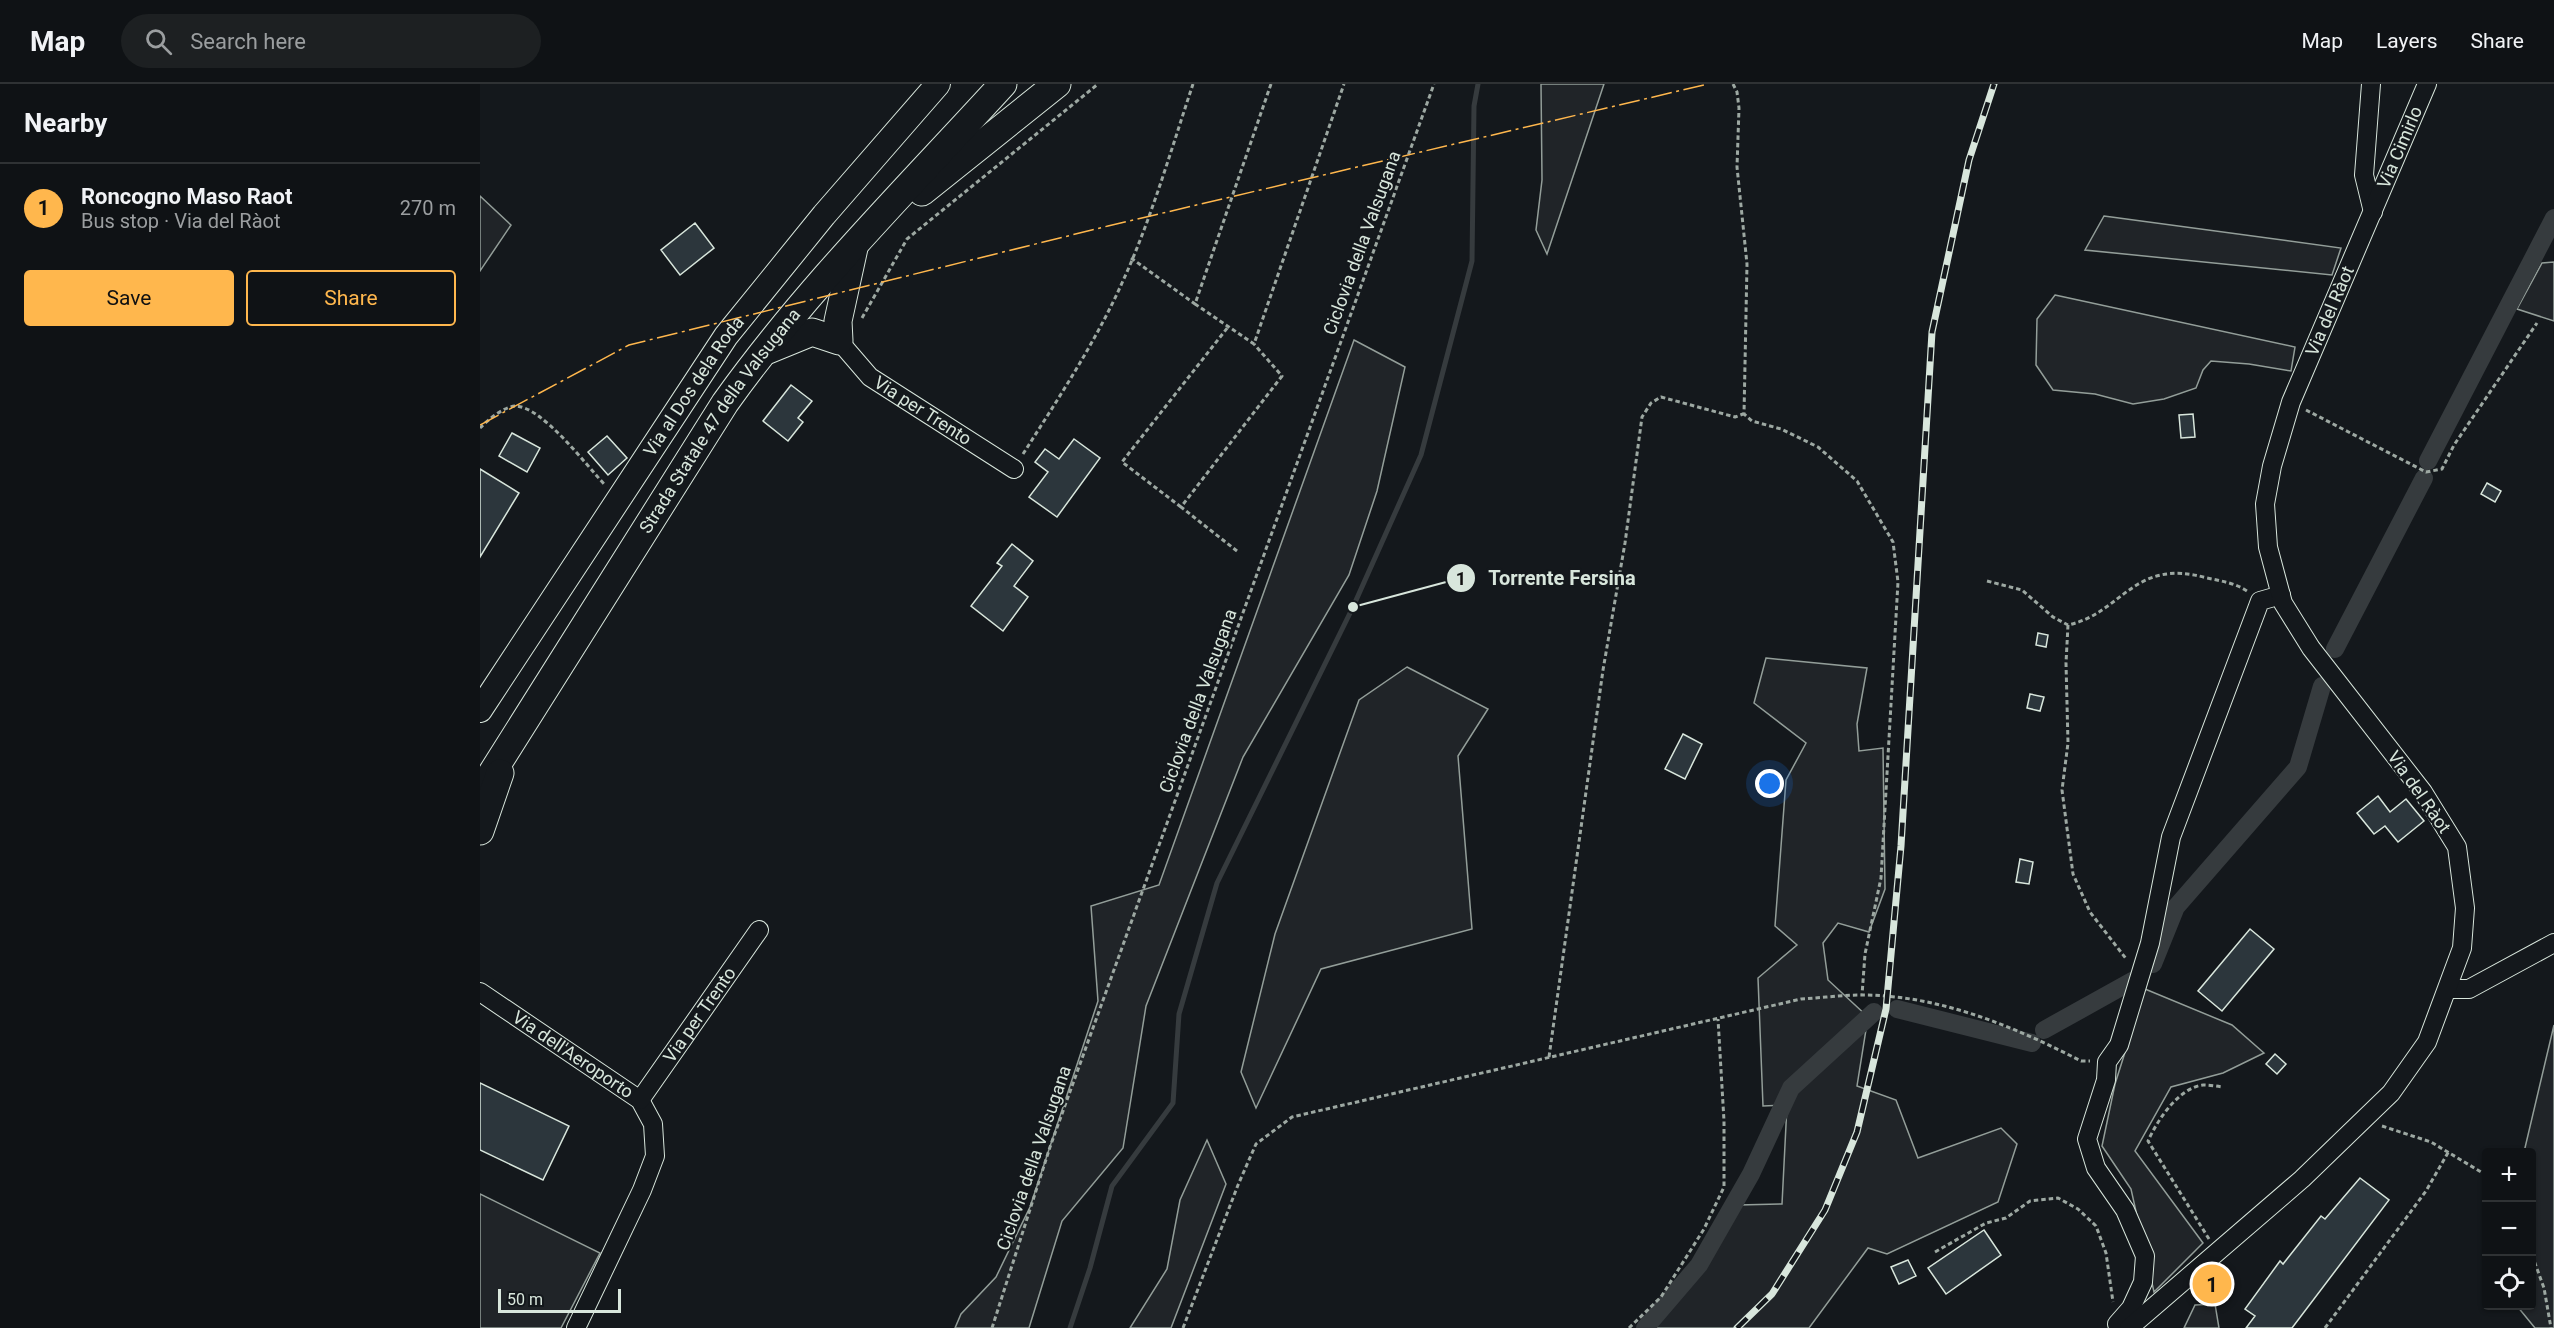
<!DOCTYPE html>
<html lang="en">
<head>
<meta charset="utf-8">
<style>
  body { margin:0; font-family:Roboto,sans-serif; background:#1d2022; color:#f1f3f6 }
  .controls { position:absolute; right:18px; bottom:18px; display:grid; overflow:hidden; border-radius:6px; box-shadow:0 2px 4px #0004 }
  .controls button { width:54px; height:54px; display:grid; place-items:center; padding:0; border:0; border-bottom:2px solid #2f3234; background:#0f1215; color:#f1f3f6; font:30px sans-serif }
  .scale { position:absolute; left:18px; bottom:15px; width:123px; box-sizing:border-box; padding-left:6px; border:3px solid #d8e6dc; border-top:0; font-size:16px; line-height:21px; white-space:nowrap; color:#d8e6dc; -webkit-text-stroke:4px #14181c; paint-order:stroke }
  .you { position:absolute; left:1290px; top:700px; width:21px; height:21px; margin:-15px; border:4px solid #fff; border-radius:50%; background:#1a73e8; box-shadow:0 0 0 9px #1a73e833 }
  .badge { display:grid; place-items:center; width:39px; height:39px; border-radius:50%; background:#ffb74d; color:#111; font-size:20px; font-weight:700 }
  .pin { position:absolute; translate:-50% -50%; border:3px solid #fff; box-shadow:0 2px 6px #0006 }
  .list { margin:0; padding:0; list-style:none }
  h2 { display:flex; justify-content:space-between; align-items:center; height:78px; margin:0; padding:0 24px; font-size:26px }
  h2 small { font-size:20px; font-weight:400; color:#9b9ea0 }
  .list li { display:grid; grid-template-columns:39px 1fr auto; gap:18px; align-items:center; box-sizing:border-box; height:90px; padding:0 24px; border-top:2px solid #2f3234 }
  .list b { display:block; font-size:22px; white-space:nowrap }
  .list p { margin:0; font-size:20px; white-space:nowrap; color:#9b9ea0 }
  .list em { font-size:20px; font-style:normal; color:#9b9ea0 }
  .actions { display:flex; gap:12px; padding:18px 24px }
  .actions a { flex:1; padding:14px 0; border:2px solid #ffb74d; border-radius:6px; text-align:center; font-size:21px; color:#ffb74d }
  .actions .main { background:#ffb74d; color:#111 }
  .icon { flex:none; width:33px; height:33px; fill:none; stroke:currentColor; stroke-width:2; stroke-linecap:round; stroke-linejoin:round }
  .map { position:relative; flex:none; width:2074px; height:1244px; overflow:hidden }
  header { display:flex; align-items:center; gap:36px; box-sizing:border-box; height:84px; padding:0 30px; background:#0f1215; border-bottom:2px solid #2f3234 }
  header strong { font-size:28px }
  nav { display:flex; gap:33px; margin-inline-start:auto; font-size:21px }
  .search { width:420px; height:54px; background:#1d2022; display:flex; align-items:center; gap:15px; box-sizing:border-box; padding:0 21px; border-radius:33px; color:#9b9ea0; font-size:22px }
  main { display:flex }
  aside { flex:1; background:#0f1215 }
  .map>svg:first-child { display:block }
  .green { fill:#202428; stroke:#939e99; stroke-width:1.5 }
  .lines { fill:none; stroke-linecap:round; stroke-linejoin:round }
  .stream { stroke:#363b3e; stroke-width:5 }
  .canal { stroke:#363b3e; stroke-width:18 }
  .building { fill:#2c363c; stroke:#d8e6dc; stroke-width:1.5 }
  .minor-casing { stroke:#d8e6dc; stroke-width:20 }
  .major-casing { stroke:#d8e6dc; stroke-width:26 }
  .highway-casing { stroke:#d8e6dc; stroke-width:29 }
  .path { stroke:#9da8a2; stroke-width:3; stroke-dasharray:4.5 3; stroke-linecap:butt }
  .minor { stroke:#14181c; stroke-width:18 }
  .major { stroke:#14181c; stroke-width:24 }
  .highway { stroke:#14181c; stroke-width:27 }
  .rail-casing { stroke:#d8e6dc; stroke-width:7 }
  .rail { stroke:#14181c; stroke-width:4.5; stroke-dasharray:14; stroke-linecap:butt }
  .power { stroke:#ffb74d; stroke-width:1.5; stroke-dasharray:21 4.5 3 4.5; stroke-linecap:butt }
  .labels { text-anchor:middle; stroke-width:4.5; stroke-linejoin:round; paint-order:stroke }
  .street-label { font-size:18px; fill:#d8e6dc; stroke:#14181c }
  .leader { fill:none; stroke:#d8e6dc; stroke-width:2 }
  .callout-dot { fill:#d8e6dc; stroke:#14181c; stroke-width:2 }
  .mark-label { font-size:18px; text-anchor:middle; font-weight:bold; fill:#111 }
  .callout-label { font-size:20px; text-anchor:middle; font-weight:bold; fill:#d8e6dc; stroke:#14181c; stroke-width:4.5; stroke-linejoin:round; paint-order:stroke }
</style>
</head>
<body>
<header>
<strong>Map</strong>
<div class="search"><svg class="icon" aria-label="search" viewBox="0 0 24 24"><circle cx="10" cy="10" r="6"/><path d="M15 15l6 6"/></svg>Search here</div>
<nav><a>Map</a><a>Layers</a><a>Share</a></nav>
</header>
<main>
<aside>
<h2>Nearby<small></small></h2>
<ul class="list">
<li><span class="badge">1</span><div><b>Roncogno Maso Raot</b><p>Bus stop · Via del Ràot</p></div><em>270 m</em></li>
</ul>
<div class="actions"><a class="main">Save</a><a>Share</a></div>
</aside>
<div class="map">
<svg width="2074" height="1244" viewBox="0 0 2074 1244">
  <rect width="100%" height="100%" fill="#14181c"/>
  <path class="green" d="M1061,0H1124L1067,170L1056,146L1062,96Z
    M0,112L31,141L0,187Z
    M1624,132L1861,164L1852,191L1605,166Z
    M2074,178V237L2037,225L2062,179Z
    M1575,211L1815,263L1811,287L1769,280L1731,277L1723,286L1716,304L1684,315L1653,320L1615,310L1573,306L1556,281L1557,235Z
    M874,256L925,283L897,407L869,491L763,673L666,922L643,1064L582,1137L549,1244H475L481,1230L516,1193L550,1123L618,917L611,822L679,801Z
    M1286,574L1387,584L1377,640L1379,667L1403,664L1405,805L1389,848L1358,839L1343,859L1348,896L1388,933L1377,1002L1416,1016L1438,1074L1521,1044L1537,1060L1518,1118L1407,1170L1388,1164L1329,1244H1169L1217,1194L1258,1121L1302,1120L1307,1021L1283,1022L1278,894L1317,861L1295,842L1306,696L1326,659L1274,619Z
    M927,583L1008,625L978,672L992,845L841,885L776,1024L761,988L795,850L879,616Z
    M1665,905L1752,941L1784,969L1743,989L1691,1003L1655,1067L1723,1159L1674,1208L1651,1105L1622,1062L1635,1000Z
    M2074,941V1244H2055L2037,1222H2052V1068H2044Z
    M727,1056L746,1100L691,1244H650L687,1185L700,1116Z
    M0,1110L120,1169L81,1244H0Z
    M1735,1220L1739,1244H1704L1715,1221Z"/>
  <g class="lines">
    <path class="stream" d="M590,1244L610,1184L632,1102L693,1019L699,930L737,799L873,523L941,371L992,177L994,22L998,0"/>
    <path class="canal" d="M1948,377L2074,134
      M1855,565L1944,394
      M1673,880L1696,823L1818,683L1842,602
      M1417,925L1552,959
      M1564,946L1652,897
      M1165,1244L1219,1181L1271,1090L1311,1004L1394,928"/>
  </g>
  <path class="building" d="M215,139L234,164L200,191L181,166Z
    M311,301L332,317L318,334L323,338L308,357L283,337Z
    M1713,330L1715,353L1701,354L1699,331Z
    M32,349L60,364L47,388L19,372Z
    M127,352L147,374L128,391L108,368Z
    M594,355L620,374L577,433L549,413L568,388L555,378L565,365L579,375Z
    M0,385L39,409L0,473Z
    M2007,399L2021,407L2015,418L2001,410Z
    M532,460L553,477L534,502L548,513L523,547L491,522L522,482L517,479Z
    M1558,549L1568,551L1566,563L1556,561Z
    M1550,610L1564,613L1560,627L1547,624Z
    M1203,650L1222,660L1205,695L1185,685Z
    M1898,712L1910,728L1926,715L1944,737L1918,758L1905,742L1894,750L1877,729Z
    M1540,775L1553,778L1549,800L1536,798Z
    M1770,845L1794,865L1742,927L1718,907Z
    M1795,970L1806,980L1797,990L1786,980Z
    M0,999L89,1042L63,1096L0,1066Z
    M1880,1094L1909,1116L1812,1244H1766L1775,1232L1765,1225L1800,1177L1803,1180L1841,1132L1845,1135Z
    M1504,1146L1521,1171L1466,1210L1448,1184Z
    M1428,1176L1436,1192L1419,1200L1411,1183Z"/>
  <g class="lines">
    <defs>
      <g id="minor">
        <path d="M1891,0L1884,91L1893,128"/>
        <path id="s1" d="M359,257L390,293L534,385"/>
        <path d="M1969,905H1989L2074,859"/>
        <path id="s2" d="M0,908L160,1016L173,1040L175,1072L162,1106L96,1244"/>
        <path id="s3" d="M160,1016L279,846"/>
        <path d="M1637,1240L1651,1224L1663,1198L1665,1172L1645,1126L1616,1084L1607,1055L1626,996L1627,978L1639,961L1670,859L1691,753L1780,517L1801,511"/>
        <path id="s4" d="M1649,1244L1822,1095L1911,1009L1947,958L1982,864L1985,824L1977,763L1943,708L1831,564L1803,519L1788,463L1785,420L1792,382L1811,318L1947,0"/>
      </g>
      <g id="major">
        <path id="s5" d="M0,626L246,252L344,131L458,0"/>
      </g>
      <g id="highway">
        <path d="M442,108L577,0"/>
        <path d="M288,266L332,248L359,257L358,237L374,164"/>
        <path id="s6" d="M0,708L245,319C327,204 428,104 523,0"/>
        <path d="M0,747L20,689"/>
      </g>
    </defs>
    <use href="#minor" class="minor-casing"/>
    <use href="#major" class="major-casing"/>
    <use href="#highway" class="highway-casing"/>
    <path class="path" d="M791,0L715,220L774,260L864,0
      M1253,0L1257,8L1259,24L1257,83L1267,180L1264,330L1272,337L1301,345L1338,363L1377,397L1413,458L1418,498L1401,794L1385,870L1382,911
      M651,174L715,220
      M382,234L427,155L618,0
      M1826,326L1946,388L1962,385L1974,361L2057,239
      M0,344C8,336 23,323 35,322C62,322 106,381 125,401
      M543,370C578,315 615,259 642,199C671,136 691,66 713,0
      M701,423L642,378L748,243
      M757,467L701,423L802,292L774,260
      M1507,497L1542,506L1573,533L1588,541C1643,529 1653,473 1727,494C1741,497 1755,499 1767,507
      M1588,541L1586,579L1588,659L1582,706L1593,790L1610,828L1647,876
      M1069,973L1123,586L1145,459L1162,333L1171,319L1181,313L1255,333L1263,330
      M1902,1042L1951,1058L2006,1091
      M1729,1155L1668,1057C1677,1037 1698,1004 1723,1001C1729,1001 1736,1002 1742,1003
      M1455,1168L1506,1139L1526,1134L1550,1117L1578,1114L1598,1125L1616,1142L1626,1169L1633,1218
      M2052,1171L2064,1204L2071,1244
      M512,1244L570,1063L954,0
      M703,1244L758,1101L776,1060L812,1033L1321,915C1341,914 1361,911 1381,911C1459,911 1533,942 1601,977H1610
      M1149,1244L1181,1213L1224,1145L1244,1103V1037L1238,935
      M1845,1244L1946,1107L1969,1067"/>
    <use href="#minor" class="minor"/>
    <use href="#major" class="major"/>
    <use href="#highway" class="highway"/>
    <defs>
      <path id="rail" d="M1257,1244L1292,1210L1345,1126L1377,1048L1406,925L1421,762L1452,248L1489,76L1514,0"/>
    </defs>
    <use href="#rail" class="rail-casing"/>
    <use href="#rail" class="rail"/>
    <path class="power" d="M0,341L149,261L628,142L1228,0"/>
  </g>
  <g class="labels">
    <g class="street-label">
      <text dy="6" stroke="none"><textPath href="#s4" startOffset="1400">Via Cimirlo</textPath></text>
      <text transform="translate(882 159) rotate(-70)" y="6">Ciclovia della Valsugana</text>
      <text dy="6" stroke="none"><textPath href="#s4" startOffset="1222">Via del Ràot</textPath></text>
      <text dy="6" stroke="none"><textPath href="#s5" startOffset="388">Via al Dos dela Roda</textPath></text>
      <text dy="6" stroke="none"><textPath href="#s1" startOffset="110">Via per Trento</textPath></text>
      <text dy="6" stroke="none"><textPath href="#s6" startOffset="442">Strada Statale 47 della Valsugana</textPath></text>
      <text transform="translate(718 617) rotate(-70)" y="6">Ciclovia della Valsugana</text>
      <text transform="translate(1939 708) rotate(55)" y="6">Via del Ràot</text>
      <text dy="6" stroke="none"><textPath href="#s3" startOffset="104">Via per Trento</textPath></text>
      <text dy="6" stroke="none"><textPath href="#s2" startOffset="112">Via dell'Aeroporto</textPath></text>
      <text transform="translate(554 1074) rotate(-71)" y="6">Ciclovia della Valsugana</text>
    </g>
  </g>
  <path class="leader" d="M873 523L981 494"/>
  <g class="callout-dot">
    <circle cx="873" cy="523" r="6"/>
    <circle cx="981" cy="494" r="15"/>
  </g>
  <g class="mark-label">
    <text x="981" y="501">1</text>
  </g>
  <g class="callout-label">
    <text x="1082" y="501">Torrente Fersina</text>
  </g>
</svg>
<div class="controls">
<button>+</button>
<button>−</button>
<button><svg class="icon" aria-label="locate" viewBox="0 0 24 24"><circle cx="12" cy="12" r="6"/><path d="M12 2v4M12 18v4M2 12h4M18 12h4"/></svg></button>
</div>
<div class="scale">50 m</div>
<div class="you"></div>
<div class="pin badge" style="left:1732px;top:1200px">1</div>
</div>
</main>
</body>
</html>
